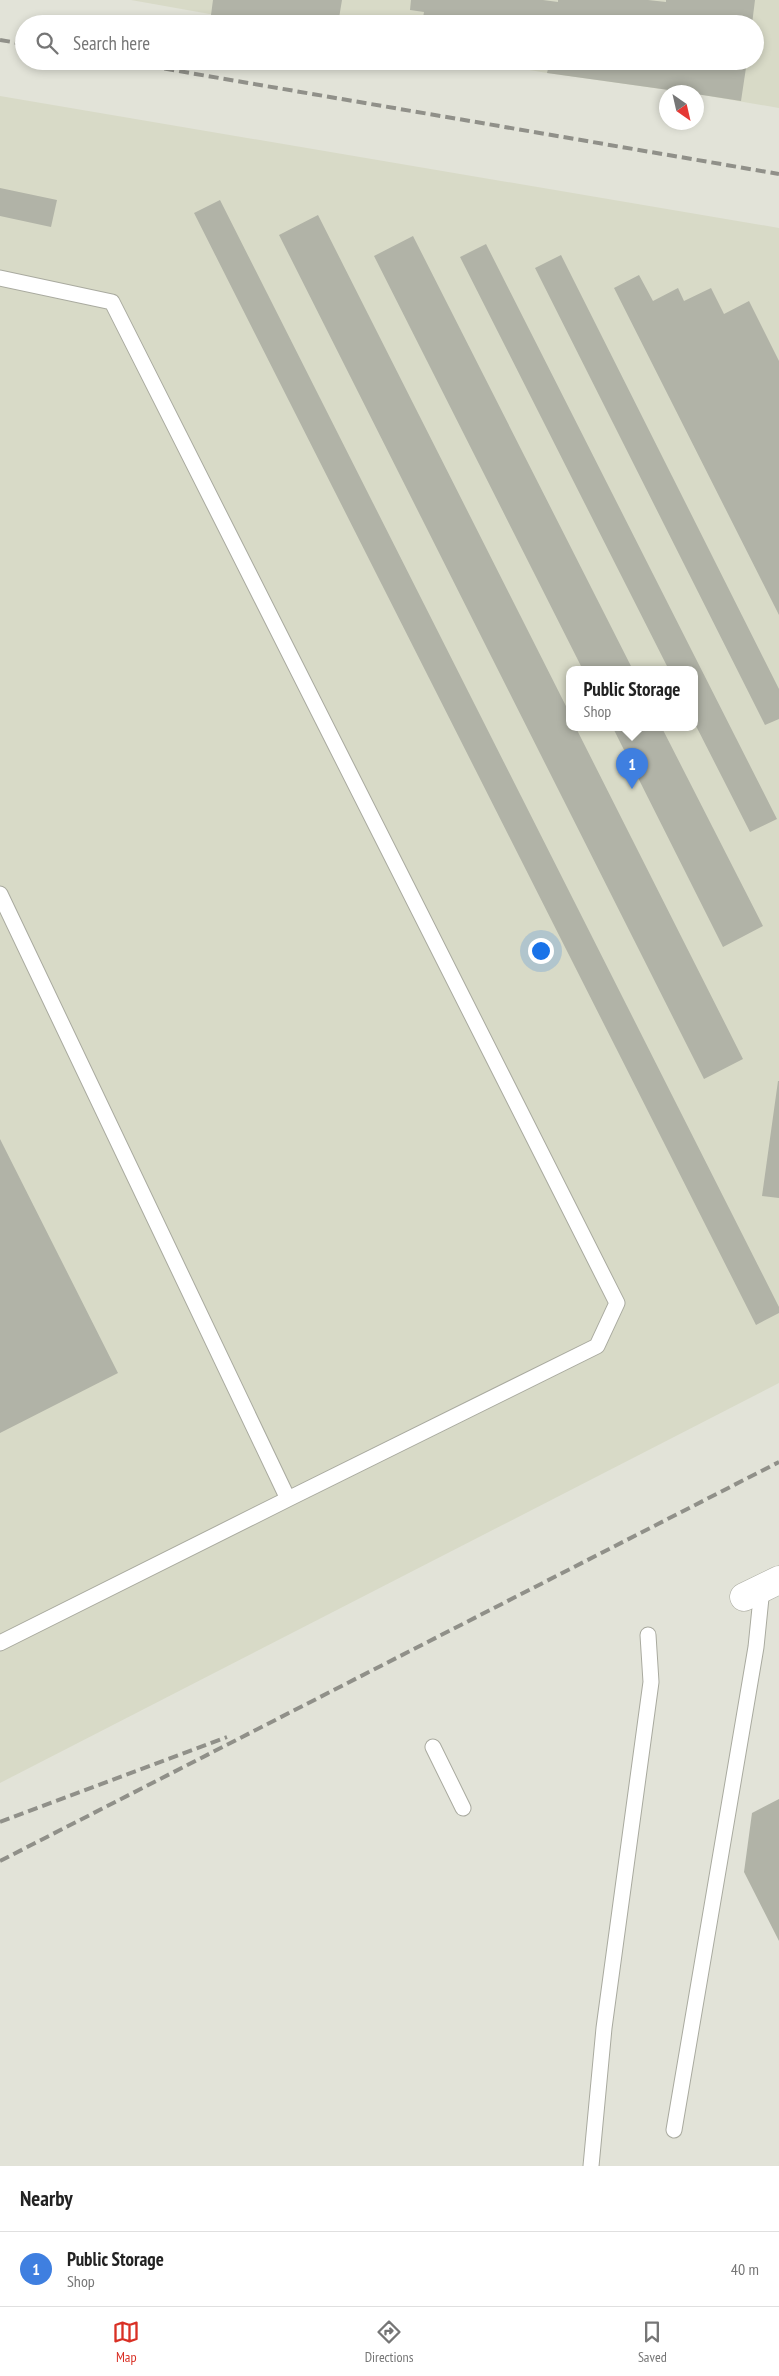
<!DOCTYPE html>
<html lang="en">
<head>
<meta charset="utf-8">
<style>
  body { margin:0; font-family:"PT Sans Narrow",sans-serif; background:#f2f2f2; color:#222 }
  .compass { position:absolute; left:659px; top:85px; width:45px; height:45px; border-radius:50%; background:#fff; box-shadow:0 2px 8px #0003; rotate:146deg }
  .you { position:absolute; left:540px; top:950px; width:18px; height:18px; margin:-12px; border:4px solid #fff; border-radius:50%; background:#1a73e8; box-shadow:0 0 0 8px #1a73e833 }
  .badge { display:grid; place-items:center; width:32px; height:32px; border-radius:50%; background:#d93025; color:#fff; font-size:16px; font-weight:700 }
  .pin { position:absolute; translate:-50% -41px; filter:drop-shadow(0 1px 2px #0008) }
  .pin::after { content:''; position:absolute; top:26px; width:18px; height:15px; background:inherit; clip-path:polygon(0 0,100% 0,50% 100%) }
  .popup { position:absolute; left:566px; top:666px; width:132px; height:65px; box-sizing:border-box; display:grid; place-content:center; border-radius:10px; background:#fff; filter:drop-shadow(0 1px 4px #0005); font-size:16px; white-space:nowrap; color:#767676 }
  .popup b { font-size:19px; color:#222 }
  .popup::after { content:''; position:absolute; left:50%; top:100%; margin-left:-10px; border:10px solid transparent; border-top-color:#fff }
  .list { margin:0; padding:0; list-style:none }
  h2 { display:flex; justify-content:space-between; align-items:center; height:65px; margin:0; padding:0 20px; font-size:21px }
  h2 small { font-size:16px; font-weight:400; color:#767676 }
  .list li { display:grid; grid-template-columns:32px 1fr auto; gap:15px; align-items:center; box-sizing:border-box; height:75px; padding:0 20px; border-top:1px solid #e0e0e0 }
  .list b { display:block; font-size:19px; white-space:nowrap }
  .list p { margin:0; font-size:16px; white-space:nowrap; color:#767676 }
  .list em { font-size:16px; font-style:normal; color:#767676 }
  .icon { flex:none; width:28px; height:28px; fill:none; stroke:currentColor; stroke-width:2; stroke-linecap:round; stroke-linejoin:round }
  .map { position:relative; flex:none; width:779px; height:2166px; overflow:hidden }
  .search { position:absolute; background:#fff; box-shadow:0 2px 8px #0003; left:15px; right:15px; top:15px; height:55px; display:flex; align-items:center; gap:12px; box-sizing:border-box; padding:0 18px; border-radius:28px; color:#767676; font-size:19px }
  .sheet { height:140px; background:#fff }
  nav { display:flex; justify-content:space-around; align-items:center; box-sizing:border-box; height:70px; border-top:1px solid #e0e0e0; background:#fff; font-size:14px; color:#767676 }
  nav a { display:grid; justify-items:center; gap:2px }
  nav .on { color:#d93025 }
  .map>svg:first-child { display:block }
  .built { fill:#d8dac7; fill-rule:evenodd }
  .building { fill:#b1b3a7 }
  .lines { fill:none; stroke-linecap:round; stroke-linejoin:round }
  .service-casing { stroke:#a9aa9f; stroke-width:17 }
  .minor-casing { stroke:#a9aa9f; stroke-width:29 }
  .service { stroke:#fff; stroke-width:15 }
  .minor { stroke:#fff; stroke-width:28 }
  .rail { stroke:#909089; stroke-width:4; stroke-dasharray:10 5; stroke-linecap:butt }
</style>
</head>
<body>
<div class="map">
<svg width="779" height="2166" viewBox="0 0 779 2166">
  <rect width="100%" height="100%" fill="#e2e3d8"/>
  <path class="built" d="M131,0H779V108L697,94L696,92H683L547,73L477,61H755V24H266Z
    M0,96L779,228V1383L0,1783ZM570,670H694V728H570Z"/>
  <path class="building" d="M213,0H342L338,24H266L211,15Z
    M411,0H543L558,2V0H648L666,2V0H755L752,24H422L424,12L410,10Z
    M498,61H747L741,101L696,94V92H683L547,73L548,69Z
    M0,188L57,200L51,227L0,216Z
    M220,200L779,1307V1313L756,1325L194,213Z
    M318,215L570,714V728H576L743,1059L704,1079L279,235Z
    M413,236L633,670H583L374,256Z
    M486,244L777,819L750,832L694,722V670H669L460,257Z
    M561,255L779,689V719L765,725L535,268Z
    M639,275L653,301L678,288L684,301L711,288L724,314L749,301L779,361V615L614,288Z
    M613,728H662L763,926L723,947Z
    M778,1081H779V1198L762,1196Z
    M0,1139L118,1373L0,1433Z
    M779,1799V1941L744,1872L752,1813Z"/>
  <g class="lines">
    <defs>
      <path id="service" d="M0,278L112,302L617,1303L597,1346L288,1499
        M0,894L288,1499L0,1643
        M433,1747L463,1808
        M674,2130L756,1647L762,1588
        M591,2166L604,2028L651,1682L648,1635"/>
      <path id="minor" d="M744,1597L779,1580"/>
    </defs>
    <use href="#service" class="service-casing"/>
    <use href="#minor" class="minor-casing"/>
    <use href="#service" class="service"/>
    <use href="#minor" class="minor"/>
    <path class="rail" d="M0,40L24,44
      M120,61L779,174
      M0,1822L227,1737
      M0,1861L779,1462"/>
  </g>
</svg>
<svg class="compass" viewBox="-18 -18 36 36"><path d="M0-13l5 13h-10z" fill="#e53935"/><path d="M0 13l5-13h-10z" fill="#767676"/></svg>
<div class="you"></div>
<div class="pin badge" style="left:632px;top:789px;background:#3f7fe0">1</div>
<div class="popup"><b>Public Storage</b>Shop</div>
<div class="search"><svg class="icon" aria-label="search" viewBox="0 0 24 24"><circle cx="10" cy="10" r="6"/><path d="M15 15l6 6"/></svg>Search here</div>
</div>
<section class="sheet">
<h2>Nearby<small></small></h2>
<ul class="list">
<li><span class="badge" style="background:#3f7fe0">1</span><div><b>Public Storage</b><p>Shop</p></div><em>40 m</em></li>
</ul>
</section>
<nav>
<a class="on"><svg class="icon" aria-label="map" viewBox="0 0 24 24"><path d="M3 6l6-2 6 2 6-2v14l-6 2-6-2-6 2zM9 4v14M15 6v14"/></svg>Map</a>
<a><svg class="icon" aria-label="directions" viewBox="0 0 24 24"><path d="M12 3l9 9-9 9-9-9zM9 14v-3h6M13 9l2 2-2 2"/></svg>Directions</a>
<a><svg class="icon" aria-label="saved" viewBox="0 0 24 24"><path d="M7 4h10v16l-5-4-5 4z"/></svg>Saved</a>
</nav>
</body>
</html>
